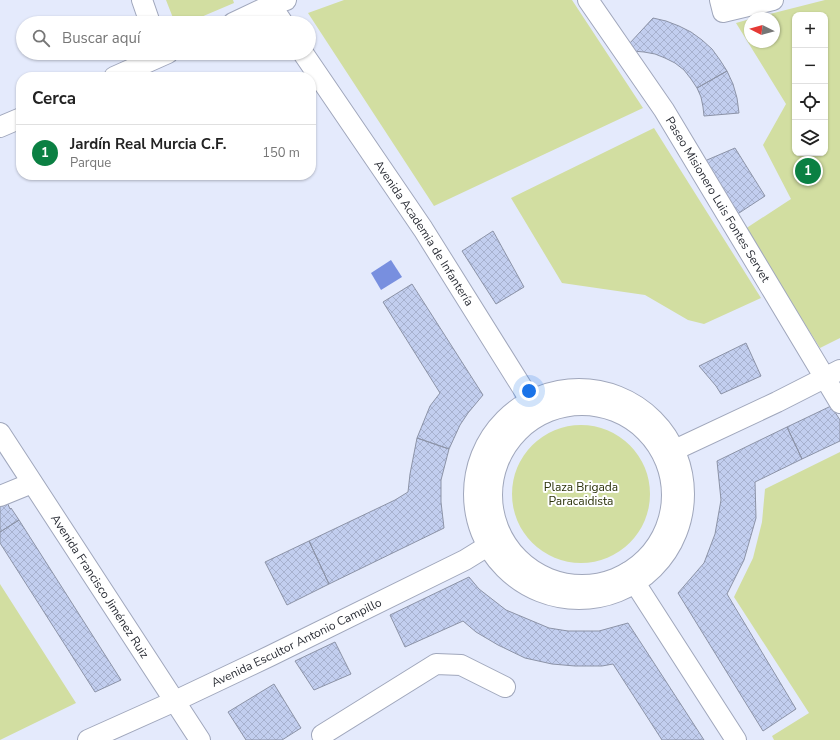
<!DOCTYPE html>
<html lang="es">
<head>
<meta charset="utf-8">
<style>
  body { margin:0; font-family:"Nunito Sans",sans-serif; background:#f6f6f6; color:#222 }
  .controls { position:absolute; right:12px; top:12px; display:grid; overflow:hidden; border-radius:8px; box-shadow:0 1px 3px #0004 }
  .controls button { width:36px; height:36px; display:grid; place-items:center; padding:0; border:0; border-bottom:1px solid #e0e0e0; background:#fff; color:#222; font:20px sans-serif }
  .compass { position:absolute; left:744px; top:12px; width:36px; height:36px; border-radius:50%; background:#fff; box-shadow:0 1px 3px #0004; rotate:276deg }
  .you { position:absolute; left:529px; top:391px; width:14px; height:14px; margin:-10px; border:3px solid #fff; border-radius:50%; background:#1a73e8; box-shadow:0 0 0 6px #1a73e833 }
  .badge { display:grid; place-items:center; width:26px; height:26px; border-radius:50%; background:#0b8043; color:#fff; font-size:13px; font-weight:700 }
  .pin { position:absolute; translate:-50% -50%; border:2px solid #fff; box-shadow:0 1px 4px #0006 }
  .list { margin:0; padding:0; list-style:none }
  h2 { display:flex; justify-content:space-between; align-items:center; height:52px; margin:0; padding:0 16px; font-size:17px }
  h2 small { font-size:13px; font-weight:400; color:#767676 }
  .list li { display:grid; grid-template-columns:26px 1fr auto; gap:12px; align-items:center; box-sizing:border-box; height:56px; padding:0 16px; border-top:1px solid #e0e0e0 }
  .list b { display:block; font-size:15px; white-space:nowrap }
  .list p { margin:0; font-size:13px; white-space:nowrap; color:#767676 }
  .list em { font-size:13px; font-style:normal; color:#767676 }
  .icon { flex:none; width:22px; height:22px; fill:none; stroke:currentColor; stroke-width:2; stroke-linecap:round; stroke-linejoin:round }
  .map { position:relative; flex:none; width:840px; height:740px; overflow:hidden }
  .search { position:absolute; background:#fff; box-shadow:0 1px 3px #0004; left:16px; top:16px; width:300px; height:44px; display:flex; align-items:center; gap:10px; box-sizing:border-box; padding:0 14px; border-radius:22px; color:#767676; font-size:15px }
  .panel { position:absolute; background:#fff; box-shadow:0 1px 3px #0004; left:16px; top:72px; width:300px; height:108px; border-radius:16px }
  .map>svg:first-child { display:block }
  .green { fill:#d2dea1; fill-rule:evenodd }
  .water { fill:#788fdf }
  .building { fill:url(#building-cross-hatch); stroke:#8c93a7 }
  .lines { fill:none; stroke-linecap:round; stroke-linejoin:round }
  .minor-casing { stroke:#a0a7bc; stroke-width:22 }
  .minor { stroke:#fff; stroke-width:20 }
  .labels { text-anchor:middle; stroke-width:4; stroke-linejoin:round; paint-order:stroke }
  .street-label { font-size:12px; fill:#2b2e36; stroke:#fff }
  .park-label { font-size:12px; fill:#2c330a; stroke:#fff }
</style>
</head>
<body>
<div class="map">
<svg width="840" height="740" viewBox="0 0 840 740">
  <defs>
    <pattern id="building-cross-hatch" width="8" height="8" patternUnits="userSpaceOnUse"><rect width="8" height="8" fill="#c2ceef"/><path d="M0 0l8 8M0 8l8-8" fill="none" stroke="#a7b1ce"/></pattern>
  </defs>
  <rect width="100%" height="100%" fill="#e4eafc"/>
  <path class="green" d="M166,0H233L234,3L187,23H175Z
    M344,0H572L643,108L434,206L308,13Z
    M825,0H840V338L820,348L745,229L791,199L763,145L786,104L736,23L750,19V42H774V18H754ZM795,15H825V153H795Z
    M654,128L761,298L704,324L688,320L645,295L562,283L511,198Z
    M512 494a69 69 0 1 1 138 0a69 69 0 1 1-138 0Z
    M840,452V740H774L772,736L809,713L734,597L753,558L762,522L765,489Z
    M0,584L76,703L0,740Z"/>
  <path class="water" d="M391,260L402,277L381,290L371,273Z"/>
  <path class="building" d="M653,18L666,21L679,26L691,32L702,40L712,49L720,60L727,71L697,88L691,79L684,70L675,63L665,58L655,54L644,52L633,51L629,44Z
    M727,71L733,84L737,98L739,113L704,116L703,107L701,97L697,88Z
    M735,148L765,196L736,215L703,163L707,160Z
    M493,231L524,287L496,304L462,251Z
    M412,284L483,395L468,413L460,425L449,449L417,438L430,406L440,393L383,302Z
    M746,343L761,376L721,394L716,386L699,366Z
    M831,406L840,420V441L802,459L787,427Z
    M787,427L802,459L755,482L756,518L744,560L727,594L796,709L763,731L678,593L704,563L715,534L721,500L717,461Z
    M417,438L449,449L441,480V502L444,528L329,584L309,541L395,500L408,492L410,474Z
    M7,502L10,509L11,508L19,520L0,532V505Z
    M19,520L121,680L95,692L0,543V532Z
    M309,541L329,584L287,605L265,562Z
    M469,577L479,589L506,610L549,628L568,631H599L628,623L704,740H662L613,664L602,666H575L552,664L525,658L498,645L476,632L463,621L405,647L390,615Z
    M335,642L351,674L314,690L295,661Z
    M274,684L301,728L282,740H246L228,712Z"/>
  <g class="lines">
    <defs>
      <g id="minor">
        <path d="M142,0L150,23"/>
        <path d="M269,0L271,5L283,23"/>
        <path id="s1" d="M588,0L664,110L840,403"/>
        <path d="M720,0L723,12L773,0"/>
        <path d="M233,23L271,5L286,0"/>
        <path id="s2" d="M303,53L423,229L530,400L536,411"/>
        <path d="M114,77L168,53"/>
        <path d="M0,127L21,118"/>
        <circle cx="579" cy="494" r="105"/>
        <circle cx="582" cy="495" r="90"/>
        <path id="s3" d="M0,433L200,740"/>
        <path d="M664,455L777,402L840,370"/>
        <path d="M0,496L32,483"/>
        <path d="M627,573L635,583L736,740"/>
        <path d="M322,735L436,664L461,665L505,687"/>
        <path id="s4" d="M88,740L175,701L270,656L465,560L499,539"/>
      </g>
    </defs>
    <use href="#minor" class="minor-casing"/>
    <use href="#minor" class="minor"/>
  </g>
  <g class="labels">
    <g class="street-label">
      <text dy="4" stroke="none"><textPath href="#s1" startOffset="238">Paseo Misionero Luis Fontes Servet</textPath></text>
      <text dy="4" stroke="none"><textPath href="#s2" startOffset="217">Avenida Academia de Infantería</textPath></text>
      <text dy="4" stroke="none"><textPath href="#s3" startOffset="183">Avenida Francisco Jiménez Ruiz</textPath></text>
      <text dy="4" stroke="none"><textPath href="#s4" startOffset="230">Avenida Escultor Antonio Campillo</textPath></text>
    </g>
    <g class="park-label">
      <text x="581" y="491">Plaza Brigada<tspan x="581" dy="14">Paracaidista</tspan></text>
    </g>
  </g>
</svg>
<div class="controls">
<button>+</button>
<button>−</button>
<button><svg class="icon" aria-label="locate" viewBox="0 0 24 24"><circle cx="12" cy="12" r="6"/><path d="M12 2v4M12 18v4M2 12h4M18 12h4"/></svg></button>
<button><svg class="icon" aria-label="layers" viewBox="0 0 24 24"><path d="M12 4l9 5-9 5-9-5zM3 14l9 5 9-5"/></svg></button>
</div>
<svg class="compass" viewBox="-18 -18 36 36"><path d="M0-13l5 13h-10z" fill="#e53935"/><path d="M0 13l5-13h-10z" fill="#767676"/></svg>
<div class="you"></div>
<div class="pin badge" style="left:808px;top:171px">1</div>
<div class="search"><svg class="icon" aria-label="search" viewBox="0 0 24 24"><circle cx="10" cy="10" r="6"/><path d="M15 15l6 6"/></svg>Buscar aquí</div>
<section class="panel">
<h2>Cerca<small></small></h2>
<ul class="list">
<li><span class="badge">1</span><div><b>Jardín Real Murcia C.F.</b><p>Parque</p></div><em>150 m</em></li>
</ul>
</section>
</div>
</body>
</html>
